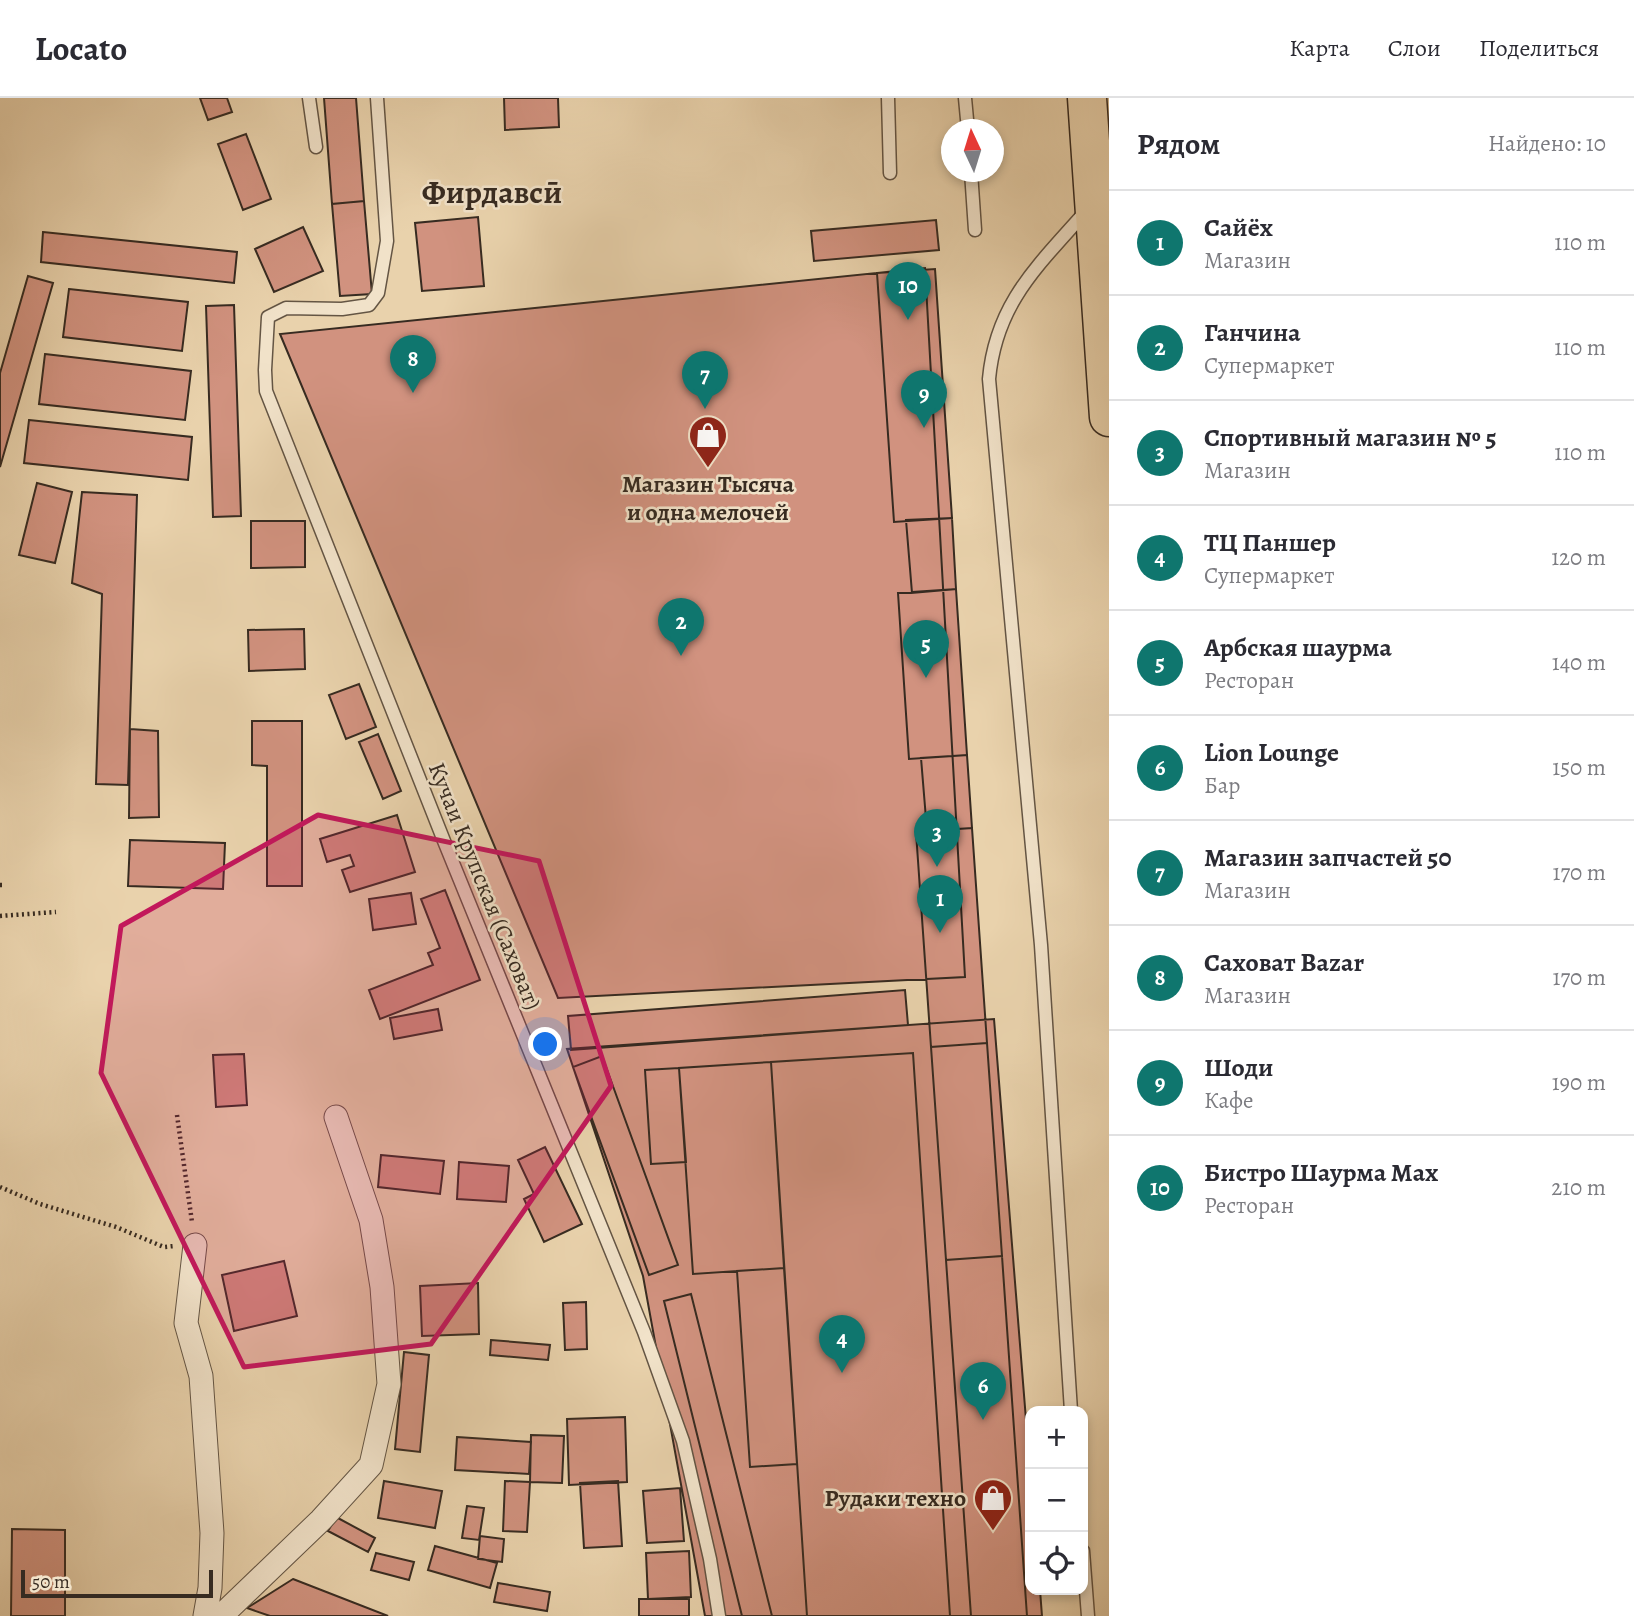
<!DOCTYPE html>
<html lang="ru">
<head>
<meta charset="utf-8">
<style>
  body { margin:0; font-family:Alegreya,serif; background:#f7f7f7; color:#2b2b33 }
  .controls { position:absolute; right:21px; bottom:21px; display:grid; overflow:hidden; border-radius:14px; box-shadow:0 4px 10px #0003 }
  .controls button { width:63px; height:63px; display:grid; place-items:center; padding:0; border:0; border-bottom:2px solid #e1e1e2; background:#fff; color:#2b2b33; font:35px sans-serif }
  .compass { position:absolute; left:941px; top:21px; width:63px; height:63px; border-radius:50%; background:#fff; box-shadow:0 4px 10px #0003; rotate:356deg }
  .scale { position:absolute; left:21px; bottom:18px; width:192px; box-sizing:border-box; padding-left:7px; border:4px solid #372b21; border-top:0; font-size:19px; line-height:24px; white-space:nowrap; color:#372b21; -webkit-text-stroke:5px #f1e2c9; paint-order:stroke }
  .you { position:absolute; left:546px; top:947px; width:24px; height:24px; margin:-18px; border:5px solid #fff; border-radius:50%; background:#1a73e8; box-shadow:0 0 0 10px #1a73e833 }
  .badge { display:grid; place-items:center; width:46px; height:46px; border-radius:50%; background:#0f766e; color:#fff; font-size:23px; font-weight:700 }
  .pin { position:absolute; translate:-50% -58px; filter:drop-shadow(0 2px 4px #0008) }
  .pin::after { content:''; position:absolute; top:37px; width:24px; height:21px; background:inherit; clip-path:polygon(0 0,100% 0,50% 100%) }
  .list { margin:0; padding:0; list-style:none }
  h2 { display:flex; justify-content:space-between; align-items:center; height:91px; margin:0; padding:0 28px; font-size:30px }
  h2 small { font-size:23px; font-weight:400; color:#7c7c81 }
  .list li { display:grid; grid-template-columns:46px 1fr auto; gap:21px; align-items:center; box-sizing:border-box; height:105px; padding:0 28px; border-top:2px solid #e1e1e2 }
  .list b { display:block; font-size:26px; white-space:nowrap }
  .list p { margin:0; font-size:23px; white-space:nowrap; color:#7c7c81 }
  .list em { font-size:23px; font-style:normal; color:#7c7c81 }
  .icon { flex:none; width:38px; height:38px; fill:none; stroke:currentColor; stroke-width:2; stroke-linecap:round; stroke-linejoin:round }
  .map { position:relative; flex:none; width:1109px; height:1518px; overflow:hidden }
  header { display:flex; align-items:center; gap:42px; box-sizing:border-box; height:98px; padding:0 35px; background:#fff; border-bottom:2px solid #e1e1e2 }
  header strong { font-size:33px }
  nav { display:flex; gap:38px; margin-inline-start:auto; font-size:24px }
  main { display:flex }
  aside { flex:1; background:#fff }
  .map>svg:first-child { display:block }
  .building { fill:#d1927f; stroke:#372b21; stroke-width:2 }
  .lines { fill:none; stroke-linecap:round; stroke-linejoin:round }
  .service-casing { stroke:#645544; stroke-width:15 }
  .minor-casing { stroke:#645544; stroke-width:25 }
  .trunk-casing { stroke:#372b21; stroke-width:41 }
  .path { stroke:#372b21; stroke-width:4.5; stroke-dasharray:2 3.5; stroke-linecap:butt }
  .service { stroke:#f1e2c9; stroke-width:12 }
  .minor { stroke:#f1e2c9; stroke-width:23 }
  .trunk { stroke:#e9d2ac; stroke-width:38 }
  .marked { fill:#c2185b; fill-opacity:0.2; stroke:#c2185b; stroke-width:5; stroke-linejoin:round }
  .labels { text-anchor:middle; stroke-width:5; stroke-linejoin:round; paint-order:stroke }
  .poi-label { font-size:24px; font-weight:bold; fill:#372b21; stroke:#f1e2c9 }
  .street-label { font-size:24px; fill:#372b21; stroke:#f1e2c9 }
  .district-label { font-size:32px; font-weight:bold; fill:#372b21; stroke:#f1e2c9 }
</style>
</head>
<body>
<header>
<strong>Locato</strong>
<nav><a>Карта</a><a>Слои</a><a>Поделиться</a></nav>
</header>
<main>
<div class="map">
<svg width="1109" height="1518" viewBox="0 0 1109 1518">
  <rect width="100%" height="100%" fill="#e9d2ac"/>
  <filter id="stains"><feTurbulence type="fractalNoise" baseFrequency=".00286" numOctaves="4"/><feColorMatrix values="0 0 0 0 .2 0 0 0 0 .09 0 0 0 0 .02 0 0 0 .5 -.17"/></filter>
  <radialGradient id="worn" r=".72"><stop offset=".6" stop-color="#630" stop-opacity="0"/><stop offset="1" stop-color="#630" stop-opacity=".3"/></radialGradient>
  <path class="building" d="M200,0H227L232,14L208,22Z
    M324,0H356L364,103L332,106Z
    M504,0H558L559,29L505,32Z
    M246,36L271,101L243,112L218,46Z
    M364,103L372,196L340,198L332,106Z
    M478,119L484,188L422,193L415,125Z
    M936,122L939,152L814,163L811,133Z
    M303,129L323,173L274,194L255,151Z
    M43,134L237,154L234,185L41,164Z
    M925,170L965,879L558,900L280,236Z
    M935,171L952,420L894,424L877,175Z
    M28,178L53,185L0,369V275Z
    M69,191L188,204L182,253L63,239Z
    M234,207L241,418L213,419L206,208Z
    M45,256L191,273L185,322L39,306Z
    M29,322L192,339L188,382L24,365Z
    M37,385L72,394L55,465L19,457Z
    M82,394L137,397L128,687L96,686L102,496L72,485Z
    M952,420L956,491L912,495L906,422Z
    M251,423H305V469L251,470Z
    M956,491L967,657L909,661L898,495Z
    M304,531L305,571L249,573L248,532Z
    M359,586L376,629L346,641L329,597Z
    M252,623H302V788H267V668L252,667Z
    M130,631L158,633L159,719L129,720Z
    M378,636L401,693L383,701L359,644Z
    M967,657L972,730L927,733L921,660Z
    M397,717L415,774L350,794L342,772L354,768L350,757L327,764L320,741Z
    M972,730L987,945L931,949L916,734Z
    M130,742L225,745L223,791L128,788Z
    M445,792L480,882L380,921L369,892L433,867L428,855L440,850L421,801Z
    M411,795L416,826L373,832L369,801Z
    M905,892L908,927L571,952L568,918Z
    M438,911L442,932L394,941L390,920Z
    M994,921L1030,1372V1492H1040L1042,1518H705L643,1178L567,951Z
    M987,945L1002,1158L946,1162L931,949Z
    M913,955L950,1518H807L771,964Z
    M244,956L247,1007L216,1009L213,957Z
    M602,958L678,1167L649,1177L573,969Z
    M771,964L784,1170L693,1176L679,970Z
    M679,970L686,1064L651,1066L645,972Z
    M545,1049L582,1126L544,1144L524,1101L534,1096L518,1062Z
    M381,1057L444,1063L440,1096L378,1089Z
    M459,1064L509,1068L506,1104L457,1101Z
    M1002,1158L1027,1518H971L946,1162Z
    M284,1163L297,1218L234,1233L222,1177Z
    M784,1170L797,1366L750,1369L737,1173Z
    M478,1185L479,1236L422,1238L420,1188Z
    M691,1196L772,1518H742L664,1203Z
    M586,1204L587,1251L565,1252L563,1205Z
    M491,1242L550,1247L548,1262L490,1257Z
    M404,1254L429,1257L420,1354L395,1351Z
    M625,1319L627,1384L569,1387L567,1321Z
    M531,1337L564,1338L562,1385L530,1384Z
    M457,1339L531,1344L529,1376L455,1372Z
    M384,1383L442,1393L435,1430L378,1420Z
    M505,1383L530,1384L527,1434L503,1433Z
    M618,1383L622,1448L584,1450L580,1385Z
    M680,1390L684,1443L647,1445L643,1393Z
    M467,1408L484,1410L479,1442L462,1440Z
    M336,1419L375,1440L368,1454L328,1433Z
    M12,1431L65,1432V1518H11Z
    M480,1438L504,1441L502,1464L478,1461Z
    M435,1448L497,1465L490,1490L428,1472Z
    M689,1453L691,1499L648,1501L646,1455Z
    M376,1455L414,1464L409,1482L371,1472Z
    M293,1481L388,1518H270L247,1510Z
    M498,1485L550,1494L547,1513L494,1504Z
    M639,1501H689V1518H639Z"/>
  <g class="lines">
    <defs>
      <path id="service" d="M309,0L316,49
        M377,0L387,143L378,195L369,207L342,211L286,210L268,219L265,272L266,293L444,743L644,1234L683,1343L710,1461L719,1518
        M888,0L890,75
        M965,0L968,32
        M971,74L975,132
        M1071,1313L1041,847L989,281C996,204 1039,167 1087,112
        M1083,1453L1088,1518"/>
      <path id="minor" d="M195,1147L186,1225L201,1278L212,1435L210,1490L205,1518
        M221,1518L321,1422L371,1367L389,1286L382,1189L371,1122L336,1019"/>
      <path id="trunk" d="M1087,0L1109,319"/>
    </defs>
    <use href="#service" class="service-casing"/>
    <use href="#minor" class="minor-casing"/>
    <use href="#trunk" class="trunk-casing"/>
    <path class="path" d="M0,787H5
      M0,818L56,814
      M177,1017L192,1124
      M0,1089L40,1106L116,1129L164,1149L174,1148"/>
    <use href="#service" class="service"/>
    <use href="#minor" class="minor"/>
    <use href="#trunk" class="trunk"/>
  </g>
  <path class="marked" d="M318,717L539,763L611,988L431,1246L244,1269L101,975L121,828Z"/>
  <defs>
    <symbol id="shop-pin" viewBox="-11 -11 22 30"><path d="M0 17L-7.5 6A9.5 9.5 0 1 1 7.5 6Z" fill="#8f2418" stroke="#f1e2c9"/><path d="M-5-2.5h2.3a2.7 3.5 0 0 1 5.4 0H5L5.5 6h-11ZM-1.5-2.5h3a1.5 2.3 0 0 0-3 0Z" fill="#fff"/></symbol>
  </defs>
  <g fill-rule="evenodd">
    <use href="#shop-pin" x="686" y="315" width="44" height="60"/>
    <use href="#shop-pin" x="971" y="1378" width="44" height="60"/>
  </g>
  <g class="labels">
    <g class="poi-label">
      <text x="708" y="394">Магазин Тысяча<tspan x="708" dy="28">и одна мелочей</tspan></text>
      <text x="966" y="1408" text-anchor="end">Рудаки техно</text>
    </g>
    <g class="street-label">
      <text transform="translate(485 788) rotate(68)" y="8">Кучаи Крупская (Саховат)</text>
    </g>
    <g class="district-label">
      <text x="492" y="105">Фирдавсӣ</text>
    </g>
  </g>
  <rect width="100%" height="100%" filter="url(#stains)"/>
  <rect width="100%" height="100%" fill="url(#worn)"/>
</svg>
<div class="controls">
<button>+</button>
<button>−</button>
<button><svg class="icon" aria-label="locate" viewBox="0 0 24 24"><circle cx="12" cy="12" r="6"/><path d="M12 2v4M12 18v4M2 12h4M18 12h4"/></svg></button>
</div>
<svg class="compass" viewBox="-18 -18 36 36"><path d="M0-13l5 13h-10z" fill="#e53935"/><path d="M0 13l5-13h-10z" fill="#7c7c81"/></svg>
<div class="scale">50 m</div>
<div class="you"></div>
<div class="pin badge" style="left:940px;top:835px">1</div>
<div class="pin badge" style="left:681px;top:558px">2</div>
<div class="pin badge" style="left:937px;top:769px">3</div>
<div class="pin badge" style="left:842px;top:1275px">4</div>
<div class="pin badge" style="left:926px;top:580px">5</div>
<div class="pin badge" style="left:983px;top:1322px">6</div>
<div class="pin badge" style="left:705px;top:311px">7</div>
<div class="pin badge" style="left:413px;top:295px">8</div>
<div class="pin badge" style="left:924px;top:330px">9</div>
<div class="pin badge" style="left:908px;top:222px">10</div>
</div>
<aside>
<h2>Рядом<small>Найдено: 10</small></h2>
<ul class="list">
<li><span class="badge">1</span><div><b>Сайёх</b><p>Магазин</p></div><em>110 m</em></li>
<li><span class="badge">2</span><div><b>Ганчина</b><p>Супермаркет</p></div><em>110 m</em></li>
<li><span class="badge">3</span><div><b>Спортивный магазин № 5</b><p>Магазин</p></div><em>110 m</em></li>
<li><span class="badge">4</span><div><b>ТЦ Паншер</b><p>Супермаркет</p></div><em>120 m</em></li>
<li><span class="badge">5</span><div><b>Арбская шаурма</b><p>Ресторан</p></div><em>140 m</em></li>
<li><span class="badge">6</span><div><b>Lion Lounge</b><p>Бар</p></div><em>150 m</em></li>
<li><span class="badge">7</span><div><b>Магазин запчастей 50</b><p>Магазин</p></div><em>170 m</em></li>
<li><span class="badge">8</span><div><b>Саховат Bazar</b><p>Магазин</p></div><em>170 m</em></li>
<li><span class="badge">9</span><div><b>Шоди</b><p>Кафе</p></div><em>190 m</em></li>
<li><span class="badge">10</span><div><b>Бистро Шаурма Мax</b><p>Ресторан</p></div><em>210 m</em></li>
</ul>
</aside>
</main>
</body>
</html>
